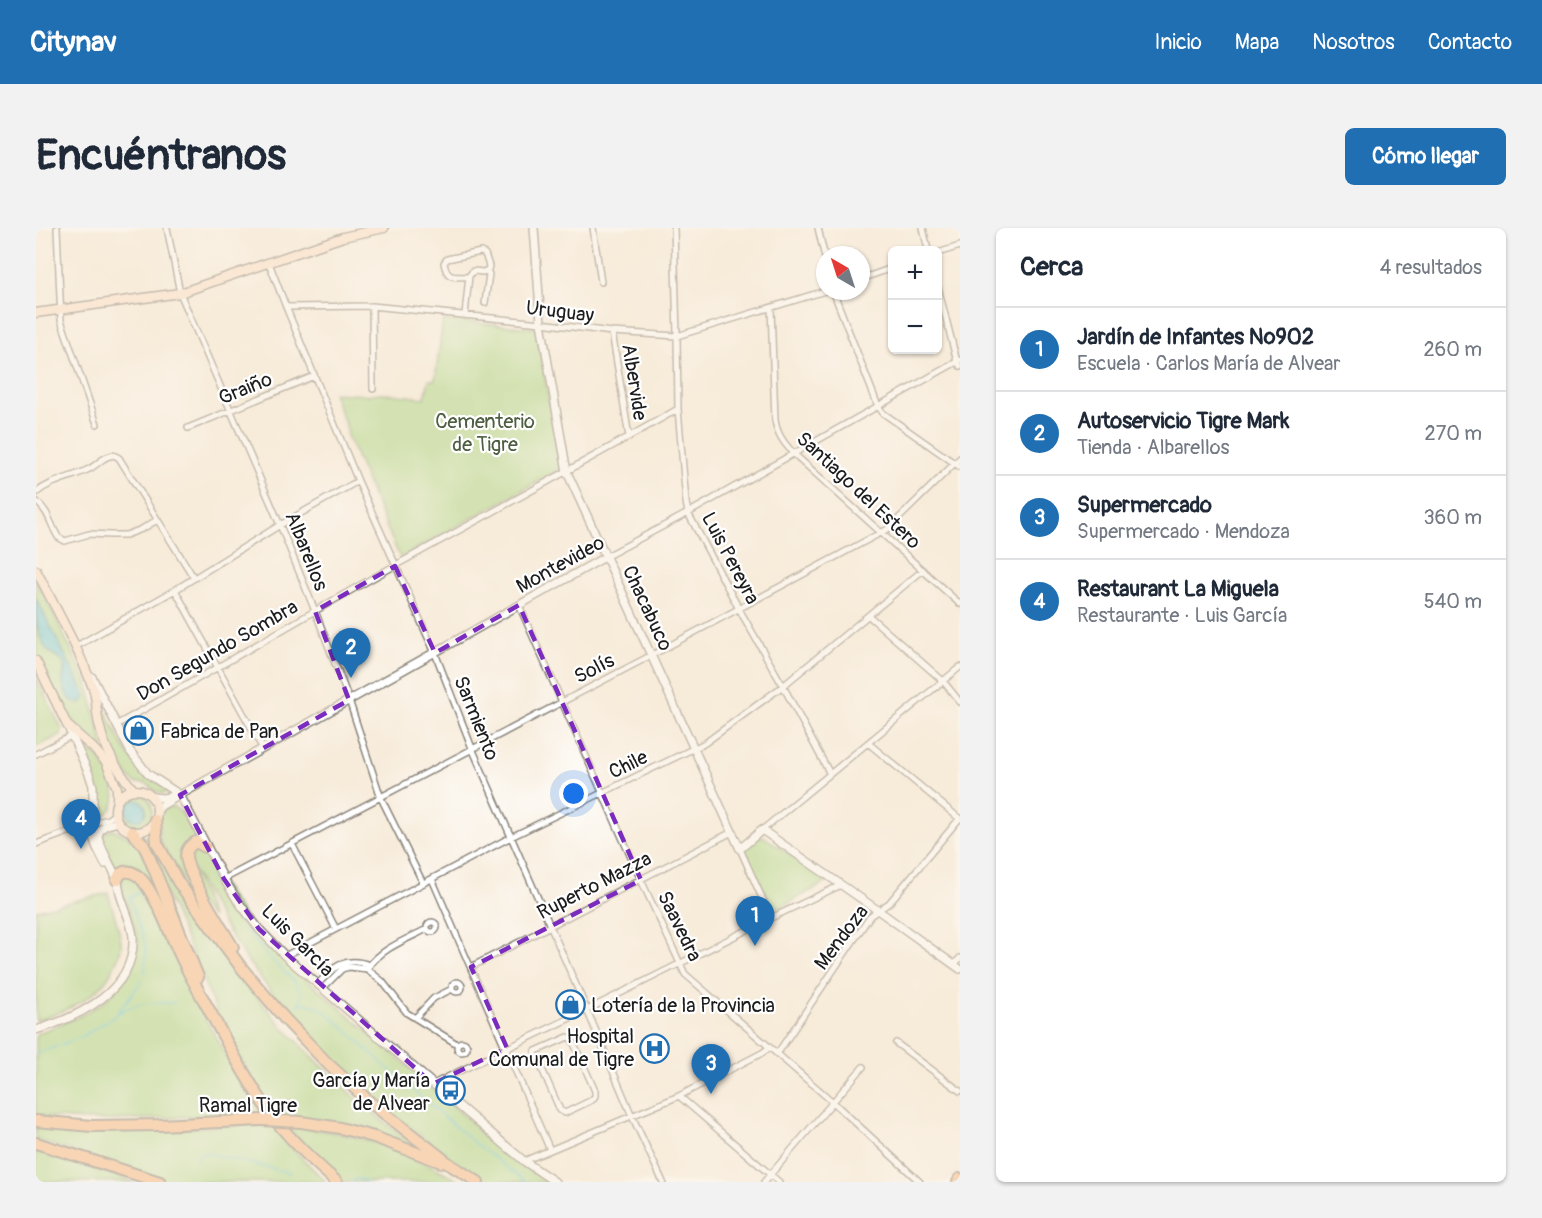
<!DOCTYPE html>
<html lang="es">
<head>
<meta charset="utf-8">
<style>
  body { margin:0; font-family:Pangolin,sans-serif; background:#f2f2f3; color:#1f2937 }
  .controls { position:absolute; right:18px; top:18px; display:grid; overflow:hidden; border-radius:9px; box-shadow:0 2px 4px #0004 }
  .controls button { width:54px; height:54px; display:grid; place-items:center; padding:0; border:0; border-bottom:2px solid #e0e1e3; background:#fff; color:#1f2937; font:30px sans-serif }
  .compass { position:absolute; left:780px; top:18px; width:54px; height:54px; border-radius:50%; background:#fff; box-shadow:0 2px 4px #0004; rotate:321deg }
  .you { position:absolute; left:538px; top:566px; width:21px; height:21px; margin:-15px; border:4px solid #fff; border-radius:50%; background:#1a73e8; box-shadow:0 0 0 9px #1a73e833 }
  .badge { display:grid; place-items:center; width:39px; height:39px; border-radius:50%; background:#1f6fb2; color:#fff; font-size:20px; font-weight:700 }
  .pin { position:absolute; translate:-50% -50px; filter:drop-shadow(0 2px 3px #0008) }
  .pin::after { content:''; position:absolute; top:32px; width:21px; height:18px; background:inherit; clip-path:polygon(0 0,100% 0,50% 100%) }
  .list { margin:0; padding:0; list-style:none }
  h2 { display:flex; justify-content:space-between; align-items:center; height:78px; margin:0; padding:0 24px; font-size:26px }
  h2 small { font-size:20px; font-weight:400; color:#747a83 }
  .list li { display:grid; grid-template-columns:39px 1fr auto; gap:18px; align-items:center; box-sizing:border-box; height:84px; padding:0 24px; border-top:2px solid #e0e1e3 }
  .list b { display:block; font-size:22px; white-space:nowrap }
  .list p { margin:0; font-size:20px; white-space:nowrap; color:#747a83 }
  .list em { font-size:20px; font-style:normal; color:#747a83 }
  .map { position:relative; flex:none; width:924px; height:954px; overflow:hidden; border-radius:9px }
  header { display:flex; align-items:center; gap:36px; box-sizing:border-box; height:84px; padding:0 30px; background:#1f6fb2; color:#fff }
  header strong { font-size:28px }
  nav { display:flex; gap:33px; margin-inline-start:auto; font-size:21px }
  .intro { display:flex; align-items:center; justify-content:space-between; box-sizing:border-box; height:144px; padding:0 36px }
  h1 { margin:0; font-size:42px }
  .button { padding:15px 27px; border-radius:9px; background:#1f6fb2; color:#fff; font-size:21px; font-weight:700 }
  main { display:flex; gap:36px; padding:0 36px }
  aside { flex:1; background:#fff; border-radius:9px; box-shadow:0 2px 4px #0004 }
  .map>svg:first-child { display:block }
  .green { fill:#a9d886; stroke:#627a51; stroke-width:1.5 }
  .water { fill:#55c1cd; stroke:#386e74; stroke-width:1.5 }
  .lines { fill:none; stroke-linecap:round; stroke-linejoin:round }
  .stream { stroke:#55c1cd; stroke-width:1.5 }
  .minor-casing { stroke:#8a847a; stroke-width:8 }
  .tertiary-casing { stroke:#8a847a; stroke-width:10 }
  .secondary-casing { stroke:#8a847a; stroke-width:11 }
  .primary-casing { stroke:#8a847a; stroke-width:12 }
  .motorway-casing { stroke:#8a847a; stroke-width:14 }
  .minor { stroke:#fff; stroke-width:5 }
  .tertiary { stroke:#fff; stroke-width:7 }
  .secondary { stroke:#fde4d0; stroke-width:8 }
  .primary { stroke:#f9bc8a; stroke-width:9 }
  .motorway { stroke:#f9bc8a; stroke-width:10 }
  .motorway-bridge-casing { stroke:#8a847a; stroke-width:14; stroke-linecap:butt }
  .motorway-bridge { stroke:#f9bc8a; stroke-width:10 }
  .marked { fill:none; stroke:#7b2cbf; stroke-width:4.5; stroke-dasharray:12 8; stroke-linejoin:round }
  .labels { text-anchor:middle; stroke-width:4.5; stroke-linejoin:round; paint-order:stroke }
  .street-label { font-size:20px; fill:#1c1c1c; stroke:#fff }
  .park-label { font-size:20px; fill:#4d5e41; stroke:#fff }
  .poi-label { font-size:20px; fill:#1c1c1c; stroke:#fff; text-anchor:start }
</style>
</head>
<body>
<header>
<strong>Citynav</strong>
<nav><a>Inicio</a><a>Mapa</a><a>Nosotros</a><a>Contacto</a></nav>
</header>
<div class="intro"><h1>Encuéntranos</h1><a class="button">Cómo llegar</a></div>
<main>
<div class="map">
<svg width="924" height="954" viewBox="0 0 924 954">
  <rect width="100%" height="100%" fill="#fff"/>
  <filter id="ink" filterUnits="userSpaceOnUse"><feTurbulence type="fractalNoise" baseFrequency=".0167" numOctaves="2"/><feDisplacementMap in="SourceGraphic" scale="12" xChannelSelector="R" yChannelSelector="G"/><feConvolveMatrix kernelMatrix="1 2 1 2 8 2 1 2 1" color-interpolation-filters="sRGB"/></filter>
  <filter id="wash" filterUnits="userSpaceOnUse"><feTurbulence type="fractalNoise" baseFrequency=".008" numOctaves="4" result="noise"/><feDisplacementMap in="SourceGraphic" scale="24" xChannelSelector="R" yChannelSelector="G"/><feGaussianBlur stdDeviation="1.35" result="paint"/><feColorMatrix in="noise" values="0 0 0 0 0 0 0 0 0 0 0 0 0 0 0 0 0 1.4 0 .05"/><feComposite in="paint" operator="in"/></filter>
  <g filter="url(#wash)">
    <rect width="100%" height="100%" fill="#f7ebd9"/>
    <path class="green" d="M407,92L500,100L525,241L364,330L310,205L312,203L297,165L331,167L344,165L389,170L393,152H399Z
      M0,351L51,454L70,527L33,490L0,429Z
      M0,449L26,501L25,507L0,519Z
      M65,473C76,495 86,520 102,539C110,549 125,553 131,563L130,565C117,567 118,558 109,555C105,554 102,556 99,555C78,536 66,501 65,473Z
      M46,516C52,521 59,525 64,531C76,547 91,584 61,589L62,568L59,549Z
      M84 582a16 16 0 1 1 32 0a16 16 0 1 1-32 0Z
      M137,579C149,585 155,602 161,613L148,619L176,690L155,667L124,613L123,590L127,583L131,580Z
      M77,601L98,612L103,617L136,695L106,650L82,644L65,614L66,608L69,604Z
      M116,606L144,663L208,754L247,799L288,840L325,875L375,915L376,918C339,903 302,893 262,890L266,899C289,903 313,906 335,913C367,924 397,937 425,954H306L290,940L239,887L192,811L146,702L105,611Z
      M727,608L790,651L791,654L742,681H737L708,622L722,609Z
      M160,618C172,628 178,645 187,658C201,680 216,699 234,719L476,929L512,954H450L412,929L328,863L266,804L213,735L186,694L154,636V621Z
      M89,645L100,650L115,673L165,782L207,858L226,884L250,914L290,954H132L0,912V898L39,902L90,903L228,896L220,887C174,887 129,891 83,892C55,893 28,891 0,888V806L42,789L65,776L78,764L90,749L98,730L102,713L84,656Z
      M72,665C75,677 86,707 85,718C85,724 82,730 79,736C66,769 31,783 0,793V682Z
      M0,922L99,954H0Z"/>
    <path class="water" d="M0,370L50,468V470L45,475C34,476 27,463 27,453C26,446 31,441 27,434C24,429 17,427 12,423C0,408 0,389 0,370Z
      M90 582a10 10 0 1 1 20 0a10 10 0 1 1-20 0Z"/>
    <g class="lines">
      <path class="stream" d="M174,647L198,687L229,725L260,755L265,765V772L262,776
        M104,664L93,670L107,708L110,723L109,745
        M261,777L269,775L284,780L296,789L348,837L441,917L490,954
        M82,785C100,774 119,774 139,775
        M0,826L45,809L79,788L106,753
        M161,932L164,926L171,925L255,945
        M315,954L321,950L331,954"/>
    </g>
  </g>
  <g filter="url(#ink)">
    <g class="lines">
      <defs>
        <path id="minor" d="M21,0L25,92L61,196
          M131,0L144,65L244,297L279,383L313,472L345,570L387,655
          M557,0L565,54
          M638,0L641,108L642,181L650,274L652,285L703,381L747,458L794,546
          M782,0L789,30
          M887,0L892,22
          M902,25L924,18
          M233,35L250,79L322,253L399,425L436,520L551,782L596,888L627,954
          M825,51L856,40
          M902,59L921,134L924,138
          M797,63L842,178L847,185L924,239
          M449,75L453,46L450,43
          M336,78L337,161
          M250,79L336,78L505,95L576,104L641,108L789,63
          M735,80L739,192C741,206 748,215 757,225L924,376
          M429,87L433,48L437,43L447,44L452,42L453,38L449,26L445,24L411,31L408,35C411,52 418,48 433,49
          M576,104L593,209
          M152,200L278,148
          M0,265C15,252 36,250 53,241C60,238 67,229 74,228C79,226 79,228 83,230L158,350
          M0,273C14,285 13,294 22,309L29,313L53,306L75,307H90L106,301L121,292
          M569,329L652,285L924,132
          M139,362L227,521
          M483,377L605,652L649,746L798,875L884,954
          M833,388L907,453L924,474
          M39,419L139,362L244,297L322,253
          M80,497C174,445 266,389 360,337C454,285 549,234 642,181
          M832,515L924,591
          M0,526L35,508
          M726,602L924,439
          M0,616L57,595L72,591L79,586
          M256,616L300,701
          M704,621L735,690
          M188,651L616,427L852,301L924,230
          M396,651L514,922
          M391 699a5 5 0 1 1 10 0a5 5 0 1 1-10 0Z
          M249,728L475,609L669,515L747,458L887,342
          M918,737L924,730
          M435,739L696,604
          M331,741C344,721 371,711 391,701
          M416 759a5 5 0 1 1 10 0a5 5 0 1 1-10 0Z
          M282,756C298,738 309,728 334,737
          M287,760L306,741L313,739L331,741L346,753L371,785L421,816
          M379,790L398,770L416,761
          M532,809L536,811L559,863V868L556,872L529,885L524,882L499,825L500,823Z
          M421 819a5 5 0 1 1 10 0a5 5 0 1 1-10 0Z
          M860,815L924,863
          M741,826L834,688L853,675L924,590
          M397,856L551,782L735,690L805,657
          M643,868L743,954
          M488,933L643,868L726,825L733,820
          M728,954L827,839"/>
        <path id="tertiary" d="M498,0L505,95L531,244L704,621L726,602L843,683L924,741
          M56,449L94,523L112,546L144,567L188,651L201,672L223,701L249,728L397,856L488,933L519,954
          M32,499L53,546L57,558V608L60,618L69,636
          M117,569L127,570L138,568
          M122,582L125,578L144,567L569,329
          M0,802C43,789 100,762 97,709C96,696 89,682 85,669C83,663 83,657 81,651C75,637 66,623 62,609C63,597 73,597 82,594"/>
        <path id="secondary" d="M0,85L144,65L307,9L348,0
          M0,342C20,381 42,419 57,460C61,471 60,484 63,496C68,521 81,542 97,561
          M0,433L31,497L57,520L70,534L81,560V573
          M79 583a21 21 0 1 1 42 0a21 21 0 1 1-42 0Z"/>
        <path id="primary" d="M921,954L924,950"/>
        <path id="motorway" d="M119,592L121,615L142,654L204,738L249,791L292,836L335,875L416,938L442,954
          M96,604L107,616L112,626L162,749
          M169,619L160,614C154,617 150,621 150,628C151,647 186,701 197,719
          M81,652L84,646C93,640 101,646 107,653C125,677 134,708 148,735C157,754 168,772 178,791C195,822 211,853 232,882C251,909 276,932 301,954
          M0,893L56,898L123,897L225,892
          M265,894L304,900L338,909L405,934
          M0,915L124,954"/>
      </defs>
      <use href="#minor" class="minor-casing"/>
      <use href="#tertiary" class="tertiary-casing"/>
      <use href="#secondary" class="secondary-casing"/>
      <use href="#primary" class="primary-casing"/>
      <use href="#motorway" class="motorway-casing"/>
      <use href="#minor" class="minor"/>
      <use href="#tertiary" class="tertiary"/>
      <use href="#secondary" class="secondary"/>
      <use href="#primary" class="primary"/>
      <use href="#motorway" class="motorway"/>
      <defs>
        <path id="motorway-bridge" d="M225,892L265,894"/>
      </defs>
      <use href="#motorway-bridge" class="motorway-bridge-casing"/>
      <use href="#motorway-bridge" class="motorway-bridge"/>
    </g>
  </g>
  <path d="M0 0H924V954H0ZM359,338L399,425L483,377L605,652L435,739L471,820L397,856L223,701L188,651L144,567L313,472L279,383Z" fill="#f7ebd9" fill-opacity=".55" fill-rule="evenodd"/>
  <path class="marked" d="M359,338L399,425L483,377L605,652L435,739L471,820L397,856L223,701L188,651L144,567L313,472L279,383Z"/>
  <defs>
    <symbol id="shop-ring" viewBox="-11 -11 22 22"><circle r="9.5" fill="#fff" stroke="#1f6fb2" stroke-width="1.5"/><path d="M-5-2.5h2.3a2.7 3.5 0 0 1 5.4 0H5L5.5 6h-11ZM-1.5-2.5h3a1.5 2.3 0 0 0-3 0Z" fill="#1f6fb2"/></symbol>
    <symbol id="hospital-ring" viewBox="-11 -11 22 22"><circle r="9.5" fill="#fff" stroke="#1f6fb2" stroke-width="1.5"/><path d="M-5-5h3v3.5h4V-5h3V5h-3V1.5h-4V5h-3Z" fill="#1f6fb2"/></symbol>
    <symbol id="bus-ring" viewBox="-11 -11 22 22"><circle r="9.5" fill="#fff" stroke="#1f6fb2" stroke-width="1.5"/><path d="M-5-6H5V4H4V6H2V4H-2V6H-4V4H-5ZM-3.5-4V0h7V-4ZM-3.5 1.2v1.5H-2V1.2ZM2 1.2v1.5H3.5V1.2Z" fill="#1f6fb2"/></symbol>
  </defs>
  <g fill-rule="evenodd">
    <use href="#shop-ring" x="86" y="486" width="33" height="33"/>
    <use href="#shop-ring" x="518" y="760" width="33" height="33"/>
    <use href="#hospital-ring" x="602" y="804" width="33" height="33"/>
    <use href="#bus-ring" x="398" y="846" width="33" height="33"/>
  </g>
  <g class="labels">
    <g class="street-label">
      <text transform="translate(524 83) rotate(7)" y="7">Uruguay</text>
      <text transform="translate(599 154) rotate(81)" y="7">Albervide</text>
      <text transform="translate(209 160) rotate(-22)" y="7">Graiño</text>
      <text transform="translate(823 262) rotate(43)" y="7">Santiago del Estero</text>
      <text transform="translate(271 323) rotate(68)" y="7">Albarellos</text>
      <text transform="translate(695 330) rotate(62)" y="7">Luis Pereyra</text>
      <text transform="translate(524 336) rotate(-29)" y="7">Montevideo</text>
      <text transform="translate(612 380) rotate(65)" y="7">Chacabuco</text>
      <text transform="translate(181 422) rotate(-30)" y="7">Don Segundo Sombra</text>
      <text transform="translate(558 440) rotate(-27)" y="7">Solís</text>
      <text transform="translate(441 490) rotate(68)" y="7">Sarmiento</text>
      <text transform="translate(592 536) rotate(-26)" y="7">Chile</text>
      <text transform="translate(558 657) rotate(-27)" y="7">Ruperto Mazza</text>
      <text transform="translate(644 698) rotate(64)" y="7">Saavedra</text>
      <text transform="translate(805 709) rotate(-53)" y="7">Mendoza</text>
      <text transform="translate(262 712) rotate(45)" y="7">Luis García</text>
      <text x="212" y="884">Ramal Tigre</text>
    </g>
    <g class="park-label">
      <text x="449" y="200">Cementerio<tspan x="449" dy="23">de Tigre</tspan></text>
    </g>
    <g class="poi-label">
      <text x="124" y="510">Fabrica de Pan</text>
      <text x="555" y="784">Lotería de la Provincia</text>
      <text x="598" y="815" text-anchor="end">Hospital<tspan x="598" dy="23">Comunal de Tigre</tspan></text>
      <text x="394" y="859" text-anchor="end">García y María<tspan x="394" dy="23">de Alvear</tspan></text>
    </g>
  </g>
</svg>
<div class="controls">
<button>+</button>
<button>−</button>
</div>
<svg class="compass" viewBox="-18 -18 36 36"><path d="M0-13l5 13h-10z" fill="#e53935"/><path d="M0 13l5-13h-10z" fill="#747a83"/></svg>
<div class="you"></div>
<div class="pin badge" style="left:719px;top:718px">1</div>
<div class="pin badge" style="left:315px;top:450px">2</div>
<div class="pin badge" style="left:675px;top:866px">3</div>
<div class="pin badge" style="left:45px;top:621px">4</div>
</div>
<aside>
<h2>Cerca<small>4 resultados</small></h2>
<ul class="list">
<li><span class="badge">1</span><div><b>Jardín de Infantes Nº902</b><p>Escuela · Carlos María de Alvear</p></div><em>260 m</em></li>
<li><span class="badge">2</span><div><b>Autoservicio Tigre Mark</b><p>Tienda · Albarellos</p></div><em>270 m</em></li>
<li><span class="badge">3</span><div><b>Supermercado</b><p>Supermercado · Mendoza</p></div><em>360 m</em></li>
<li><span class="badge">4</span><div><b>Restaurant La Miguela</b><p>Restaurante · Luis García</p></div><em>540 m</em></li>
</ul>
</aside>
</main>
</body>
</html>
